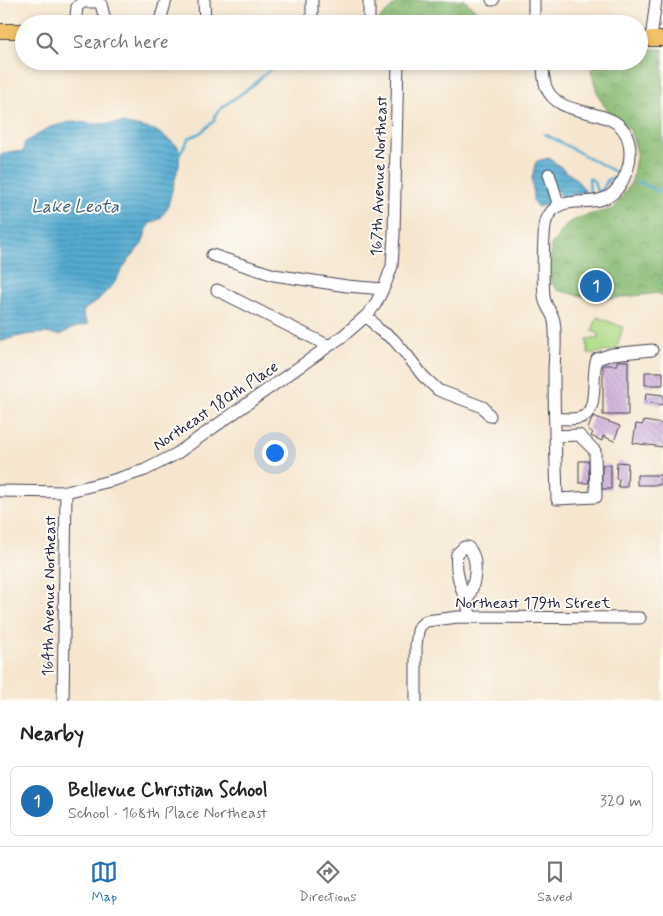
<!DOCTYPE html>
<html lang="en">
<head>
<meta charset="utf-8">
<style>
  body { margin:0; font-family:Mynerve,sans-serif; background:#f2f2f2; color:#222 }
  .you { position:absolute; left:274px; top:452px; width:18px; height:18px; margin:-12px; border:4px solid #fff; border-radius:50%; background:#1a73e8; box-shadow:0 0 0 8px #1a73e833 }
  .badge { display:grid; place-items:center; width:32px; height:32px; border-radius:50%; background:#1f6fb2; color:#fff; font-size:16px; font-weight:700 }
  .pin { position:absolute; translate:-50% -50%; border:2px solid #fff; box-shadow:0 1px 5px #0006 }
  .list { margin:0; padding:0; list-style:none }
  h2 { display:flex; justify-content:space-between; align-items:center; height:65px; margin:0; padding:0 20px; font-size:21px }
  h2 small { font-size:16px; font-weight:400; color:#767676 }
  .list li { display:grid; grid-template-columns:32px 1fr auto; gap:15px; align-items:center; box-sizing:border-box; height:70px; margin:0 10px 10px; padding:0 10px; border:1px solid #e0e0e0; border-radius:8px }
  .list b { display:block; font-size:19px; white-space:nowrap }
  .list p { margin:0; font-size:16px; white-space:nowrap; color:#767676 }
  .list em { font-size:16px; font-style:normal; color:#767676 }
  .icon { flex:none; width:28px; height:28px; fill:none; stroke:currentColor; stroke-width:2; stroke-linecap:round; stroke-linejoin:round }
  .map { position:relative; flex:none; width:663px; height:701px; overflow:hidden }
  .search { position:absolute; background:#fff; box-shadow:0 2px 8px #0003; left:15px; right:15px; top:15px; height:55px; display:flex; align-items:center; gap:12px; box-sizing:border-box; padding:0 18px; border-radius:28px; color:#767676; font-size:19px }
  .sheet { height:145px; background:#fff }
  nav { display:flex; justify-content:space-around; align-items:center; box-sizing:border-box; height:70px; border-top:1px solid #e0e0e0; background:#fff; font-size:14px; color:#767676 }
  nav a { display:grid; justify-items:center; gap:2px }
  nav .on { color:#1f6fb2 }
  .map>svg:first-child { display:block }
  .green { fill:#addb88; stroke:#687e62 }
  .forest { fill:url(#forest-crowns); stroke:#566e58 }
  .water { fill:url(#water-rules); stroke:#3b6686 }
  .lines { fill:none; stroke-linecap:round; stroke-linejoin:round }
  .stream { stroke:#54abd1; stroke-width:2.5 }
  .building { fill:url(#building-back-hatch) }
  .minor-casing { stroke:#423f51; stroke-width:13 }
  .major-casing { stroke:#423f51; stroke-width:16 }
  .minor { stroke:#fff; stroke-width:11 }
  .major { stroke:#f2c26a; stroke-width:14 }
  .labels { text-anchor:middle; stroke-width:4; stroke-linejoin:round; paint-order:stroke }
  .street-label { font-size:16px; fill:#22223b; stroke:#fdfcf7 }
  .water-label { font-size:18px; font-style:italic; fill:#38607e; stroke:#fdfcf7 }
</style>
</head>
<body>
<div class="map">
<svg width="663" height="701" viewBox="0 0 663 701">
  <defs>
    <pattern id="forest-crowns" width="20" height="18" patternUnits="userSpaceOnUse" patternTransform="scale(1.25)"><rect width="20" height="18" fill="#8abb74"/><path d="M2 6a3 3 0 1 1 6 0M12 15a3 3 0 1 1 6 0" fill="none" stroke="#709860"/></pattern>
    <pattern id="water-rules" width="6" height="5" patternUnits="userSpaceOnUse" patternTransform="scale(1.25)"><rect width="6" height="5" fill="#54abd1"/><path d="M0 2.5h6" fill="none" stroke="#458bab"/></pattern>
    <pattern id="building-back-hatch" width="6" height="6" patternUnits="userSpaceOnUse" patternTransform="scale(1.25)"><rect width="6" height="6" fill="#ceafda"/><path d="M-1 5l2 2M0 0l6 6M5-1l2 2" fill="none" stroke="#b196bc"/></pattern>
  </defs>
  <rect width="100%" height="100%" fill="#fdfcf7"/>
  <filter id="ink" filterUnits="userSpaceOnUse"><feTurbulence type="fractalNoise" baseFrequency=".02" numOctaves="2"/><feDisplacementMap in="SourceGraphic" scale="10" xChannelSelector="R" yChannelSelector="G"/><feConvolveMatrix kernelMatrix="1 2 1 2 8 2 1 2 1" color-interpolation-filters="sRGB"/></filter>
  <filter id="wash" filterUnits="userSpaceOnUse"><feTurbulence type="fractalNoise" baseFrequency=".0096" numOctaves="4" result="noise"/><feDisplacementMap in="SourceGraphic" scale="20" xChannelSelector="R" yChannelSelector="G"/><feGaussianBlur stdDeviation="1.12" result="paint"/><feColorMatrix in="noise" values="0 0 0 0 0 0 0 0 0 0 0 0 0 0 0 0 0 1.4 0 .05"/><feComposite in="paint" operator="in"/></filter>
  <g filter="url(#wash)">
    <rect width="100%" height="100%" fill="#f6e6cf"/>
    <path class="green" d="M597,317L623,327L616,350L588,354L587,339H598L599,334L592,331Z"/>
    <path class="forest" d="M400,0H464L485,18L496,24H384L379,19Z
      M639,49H663V298L659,293L598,300L557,290L550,281L551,245L568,223L584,216L614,209L632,181L637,152L630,130L605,107L598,95L591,71L595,61H639Z"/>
    <path class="water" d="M74,121L92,124L123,123L155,130L178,146L180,153L179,165L167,209L160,219L149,224L142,244L127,262L113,285L96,302L84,310L83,315L88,324L71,329L60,335C40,331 19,335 0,342V156C8,150 14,151 24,152V143L27,141L50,127Z
      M549,158L575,178L585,190L583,193L562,197L545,175L550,204L537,207L533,200L532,178L535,164L537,161Z"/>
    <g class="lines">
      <path class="stream" d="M545,134L621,175L617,178L608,179C605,184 604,192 597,192L594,181L589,178L590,191
        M180,153L189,138L200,133L215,120L214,116L225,105L251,87L279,61
        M637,181L663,193"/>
    </g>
    <g id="blocks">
      <path class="building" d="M617,361H628V415H603V365H617Z
        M645,372H663V385H645Z
        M646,393L663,395V405L645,402Z
        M593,416L620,426L614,441L603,436L602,441L591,436L593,433L588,429Z
        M644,421L663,424V447L633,443L636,424L642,425Z
        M579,461H589V483H579Z
        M617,462L628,463L627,487H618L619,479H616Z
        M602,465H611V489H602Z
        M637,475H660V485H637Z"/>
    </g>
  </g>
  <g filter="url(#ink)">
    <use href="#blocks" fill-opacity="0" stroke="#423f51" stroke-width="1"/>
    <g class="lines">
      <defs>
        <path id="minor" d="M204,0L205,24
          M492,0H493
          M534,0V24
          M75,24L77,7L82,2H97L101,4L106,24
          M159,24L166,0
          M312,24V0
          M369,24V0
          M651,39L656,0
          M543,61C543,70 543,79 546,87C561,126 631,98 630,154C630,163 627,172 623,180C619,187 614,195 605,198C585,207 556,193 546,221C543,231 542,290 545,301C547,308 553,314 554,321C557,337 554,358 554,374C554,416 556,457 557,499L596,497L595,451L579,435L555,436
          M549,174L559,206
          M212,255L274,275L347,286L383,289
          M217,290L329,346
          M367,315L378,329L393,339L407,355L423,376L438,390L483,407L490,416
          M555,419C562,418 571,420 579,418C601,413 590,375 597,359L612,354L652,350
          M0,491L66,492L114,480L145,470L176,454L343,336L367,315L375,305L385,285L392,266L394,234L398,61
          M467,601C474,587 481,560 468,547H464L457,554C454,576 465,596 471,617
          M63,701L66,492
          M416,701V645L418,631L420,626L426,621L458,617L640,618"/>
        <path id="major" d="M0,31H24
          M639,39H663"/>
      </defs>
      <use href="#minor" class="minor-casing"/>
      <use href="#major" class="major-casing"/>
      <use href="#minor" class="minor"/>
      <use href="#major" class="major"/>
    </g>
  </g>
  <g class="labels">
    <g class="street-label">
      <text transform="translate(378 176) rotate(-88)" y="6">167th Avenue Northeast</text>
      <text transform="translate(215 405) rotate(-34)" y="6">Northeast 180th Place</text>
      <text transform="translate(48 596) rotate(-89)" y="6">164th Avenue Northeast</text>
      <text x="533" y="608">Northeast 179th Street</text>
    </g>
    <g class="water-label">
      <text x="75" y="212">Lake Leota</text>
    </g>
  </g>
</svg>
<div class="you"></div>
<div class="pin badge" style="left:596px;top:286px">1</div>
<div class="search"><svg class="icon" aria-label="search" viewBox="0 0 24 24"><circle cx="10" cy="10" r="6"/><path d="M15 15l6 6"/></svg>Search here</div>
</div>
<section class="sheet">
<h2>Nearby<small></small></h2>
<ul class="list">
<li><span class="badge">1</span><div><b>Bellevue Christian School</b><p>School · 168th Place Northeast</p></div><em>320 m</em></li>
</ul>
</section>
<nav>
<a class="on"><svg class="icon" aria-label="map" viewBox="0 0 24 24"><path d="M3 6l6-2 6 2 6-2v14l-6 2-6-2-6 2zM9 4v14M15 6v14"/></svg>Map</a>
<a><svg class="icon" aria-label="directions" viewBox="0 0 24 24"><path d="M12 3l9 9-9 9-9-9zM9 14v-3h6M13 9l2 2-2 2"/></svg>Directions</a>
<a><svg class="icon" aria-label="saved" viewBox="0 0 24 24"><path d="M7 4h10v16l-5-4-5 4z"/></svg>Saved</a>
</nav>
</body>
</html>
